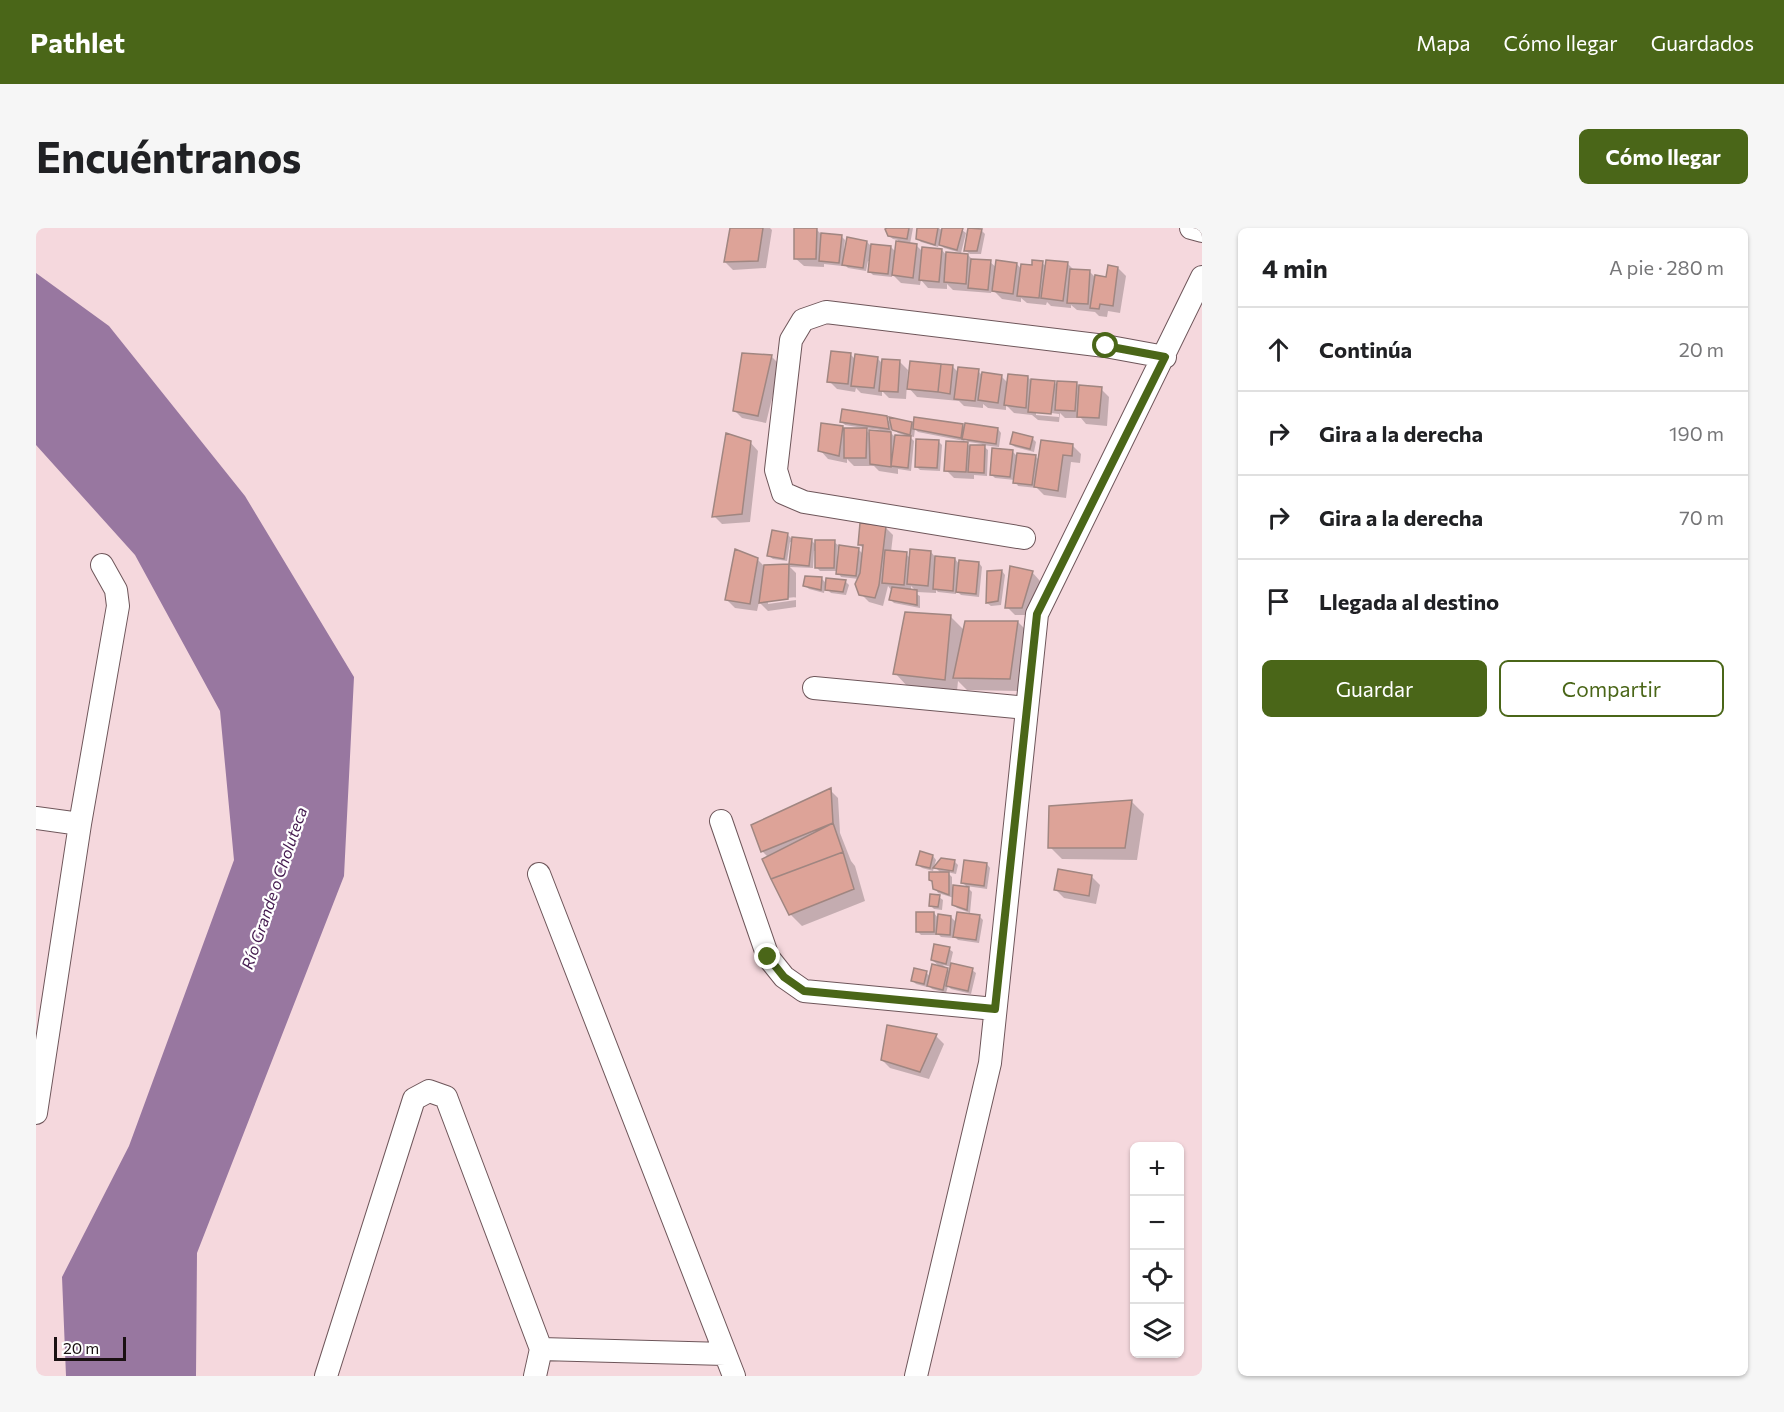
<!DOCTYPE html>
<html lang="es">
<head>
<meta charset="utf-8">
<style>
  body { margin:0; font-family:Commissioner,sans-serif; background:#f6f6f6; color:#202124 }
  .controls { position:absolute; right:18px; bottom:18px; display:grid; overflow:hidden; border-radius:9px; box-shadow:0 2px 4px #0004 }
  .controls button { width:54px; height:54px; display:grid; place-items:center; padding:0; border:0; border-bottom:2px solid #e0e0e0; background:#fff; color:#202124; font:30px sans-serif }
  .scale { position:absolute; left:18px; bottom:15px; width:72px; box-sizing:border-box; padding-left:6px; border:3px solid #1a1112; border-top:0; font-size:16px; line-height:21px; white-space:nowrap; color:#1a1112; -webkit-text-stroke:4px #fff; paint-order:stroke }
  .stop { position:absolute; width:18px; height:18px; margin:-14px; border:4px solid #4a6618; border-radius:50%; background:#fff }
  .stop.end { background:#4a6618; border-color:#fff; box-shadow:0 2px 6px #0008 }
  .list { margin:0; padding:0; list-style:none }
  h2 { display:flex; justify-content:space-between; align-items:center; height:78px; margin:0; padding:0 24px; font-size:26px }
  h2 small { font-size:20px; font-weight:400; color:#757577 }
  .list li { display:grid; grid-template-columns:39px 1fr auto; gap:18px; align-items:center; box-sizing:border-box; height:84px; padding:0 24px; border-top:2px solid #e0e0e0 }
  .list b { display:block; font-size:22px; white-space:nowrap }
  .list em { font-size:20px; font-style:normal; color:#757577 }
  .actions { display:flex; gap:12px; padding:18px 24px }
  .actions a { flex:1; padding:14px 0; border:2px solid #4a6618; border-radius:9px; text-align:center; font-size:21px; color:#4a6618 }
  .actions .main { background:#4a6618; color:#fff }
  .icon { flex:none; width:33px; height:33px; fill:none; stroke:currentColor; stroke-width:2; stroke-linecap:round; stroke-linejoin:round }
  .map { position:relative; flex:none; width:1166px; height:1148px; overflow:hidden; border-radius:9px }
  header { display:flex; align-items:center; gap:36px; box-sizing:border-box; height:84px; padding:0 30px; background:#4a6618; color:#fff }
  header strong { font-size:28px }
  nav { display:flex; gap:33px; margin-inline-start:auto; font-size:21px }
  .intro { display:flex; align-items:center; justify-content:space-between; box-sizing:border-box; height:144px; padding:0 36px }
  h1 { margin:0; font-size:42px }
  .button { padding:15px 27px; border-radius:9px; background:#4a6618; color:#fff; font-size:21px; font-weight:700 }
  main { display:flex; gap:36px; padding:0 36px }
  aside { flex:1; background:#fff; border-radius:9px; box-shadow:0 2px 4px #0004 }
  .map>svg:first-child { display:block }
  .water { fill:#9877a0 }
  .shadow { fill:#0003; fill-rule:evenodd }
  .building { fill:#dda398; stroke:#a08681; stroke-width:1.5 }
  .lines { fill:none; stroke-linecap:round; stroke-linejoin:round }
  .minor-casing { stroke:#6e565a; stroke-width:24 }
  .minor { stroke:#fff; stroke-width:22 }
  .route { stroke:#4a6618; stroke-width:8 }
  .labels { text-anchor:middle; stroke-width:4.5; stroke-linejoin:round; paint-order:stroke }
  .water-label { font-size:16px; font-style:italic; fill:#43194e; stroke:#fff }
</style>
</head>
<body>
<header>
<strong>Pathlet</strong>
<nav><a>Mapa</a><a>Cómo llegar</a><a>Guardados</a></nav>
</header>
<div class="intro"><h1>Encuéntranos</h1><a class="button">Cómo llegar</a></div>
<main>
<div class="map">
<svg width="1166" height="1148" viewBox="0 0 1166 1148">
  <rect width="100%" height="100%" fill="#f5d8dd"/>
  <path class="water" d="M0,45L73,98L209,268L318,449L308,648L161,1025L160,1148H30L26,1049L93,918L198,632L184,483L99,327L0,217Z"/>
  <path class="shadow" d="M695,0H734L736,2L730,40L697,42L689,34Z
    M855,0H877L874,16L880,17L887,24L906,22L911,28L932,27L937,32L954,34L961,40L981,36L986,42L1006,35L1011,39L1031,35L1038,42L1053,43L1058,48L1071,50L1082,40L1090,48L1084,85L1072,83L1071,89L1063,88L1059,84L1041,82L1035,77V80L1015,78L1011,74L1010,77L991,75L985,70V74L966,71L956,61L955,65L917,62L911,56V61L892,60L885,52L884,57L865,55L856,46V49L837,47L833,43L834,34L832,33L830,43L812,40L807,35L806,38L788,36V39L768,38L759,30L780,1L786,7L805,8L809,12L808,22L831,14L836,19H855L860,24L862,12L857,11L853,8Z
    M883,0H903L907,3V0L926,2L930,5L925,25L908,20L903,15L902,19L885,14L882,11Z
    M945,2L949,6L945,26H934L930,23Z
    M707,127L736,129L744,137L730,195L706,190L698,182Z
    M815,127L820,132L841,130L847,136L863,133L872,142L870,171L853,170L846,163V168L825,165L820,160L819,164L801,161L793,153Z
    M917,139L923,145L942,143L945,146L965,148L972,155L992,149L996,154H1018L1022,158L1040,155L1044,159L1065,161L1073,169L1071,198L1050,196L1045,190H1029L1024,185L1023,194L1002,192L996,187L978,185L970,177V182L952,180L947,176V180L928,178L923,173L881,169L872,159ZM1000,183L1023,186V189L1000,187Z
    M850,190L856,196L876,195L879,199L880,191L927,198L930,201H962L965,205L963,219L946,217L952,222L951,248L938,247V251L918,250L910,242L928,213L882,204L879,201L878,209L873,208L878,213L875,243L862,241V246L843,243L838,238H818L811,231V235L792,231L784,222L806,199L808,201L827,202V200L809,197L805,193ZM855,198L862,205L871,208V209L860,210L853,203L855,204ZM828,200L844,202V205L835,207ZM929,210L933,214L946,216L945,219L934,218L928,215Z
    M996,210L1000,214L998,224L979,219L975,216Z
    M902,213L906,217L904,243L884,242L881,239Z
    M714,214L722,223L714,294L686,296L678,288Z
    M1037,218L1045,226L1044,235L1035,234L1030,270L1008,267L1001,260L982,258L979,252L959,250L956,247L976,223L982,229H1000L1004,233Z
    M849,299L857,307L855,324L870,326L875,331L895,324L900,330L919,331L924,337L943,335L946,339L943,369L925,367L920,362V366L902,364L900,362V365L881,364L875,358V363L884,368V380L858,375L855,372L856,363L852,358L847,378L833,374L825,366L823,351L805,349L802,343H784L780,339L781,323H778L777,340L754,339L760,345V379L732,383L723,374L721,383L699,380L691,372L721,331L728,338L754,337L757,315L754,314L751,333L737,331L733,328L751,306L755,310L775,312L781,318L798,314L802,317L801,329H804L822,321L828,327V321L823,316ZM760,369V372L732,376V372Z
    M966,343L969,347L965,377L955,378L951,375L953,344Z
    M996,344L1004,353L994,387H979L971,379Z
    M785,350L791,356L809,353L813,357L810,367L795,365L789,359L788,365L773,361L769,358Z
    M915,389L928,402L982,394L994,406L986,463L931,462L922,453L921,463L871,458L859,445Z
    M794,562L802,570L804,605L815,633L819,638L829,673L766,698L754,686L733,630L726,623Z
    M1095,573L1108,586L1101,632L1026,631L1014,619Z
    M897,628L900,632L897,643L886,640L882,637Z
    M918,633L922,637L920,646L911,644L916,649V659L932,660L936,664L934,685L921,680L917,676L918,670L902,665L894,651L905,645L899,639Z
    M951,636L954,640L951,661L930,658L927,655Z
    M1056,649L1064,657L1060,676L1028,670L1020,662Z
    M903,669L907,672L906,682L898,681L895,678Z
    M898,685L903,691L915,689L921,695L943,688L947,692L943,715L922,712L917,707V710L905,709L901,705V707H885L881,703Z
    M913,721L917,724L914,737L936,742L940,745L935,766L915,761L912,758L910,765L896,761L892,757L891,759L880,756L877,753L890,744L894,749L904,739L896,732ZM907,737L916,739L915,745Z
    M852,799L900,808L908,816L893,851L854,840L846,832Z"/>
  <path class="building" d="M694,0H727L722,33L688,34Z
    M758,0H781L780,31H758Z
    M851,0H873L871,11L852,8L849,1Z
    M881,0H902L899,17L880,11Z
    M906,0H927L921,22L903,17Z
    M932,0L946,1L941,23H928Z
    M785,5L806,7L803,35L783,33Z
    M811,9L831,13L827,40L806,37Z
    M860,13L881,16L877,50L856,47Z
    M835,16L855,18L852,46L832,44Z
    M886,19L906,21L903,54L883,52Z
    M910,24L932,26L930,56L908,54Z
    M935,31L955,32L952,62L932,60Z
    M960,32L981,35L977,66L956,63Z
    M996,32L1007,33L1003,70L981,68L985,36L996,37Z
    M1010,32L1032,34L1027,73L1005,70Z
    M1072,37L1082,39L1077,78L1064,76L1063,81L1054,80L1059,47L1070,49Z
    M1034,41L1054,42L1052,76L1031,75Z
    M795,123L815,125L812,156L791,154Z
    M706,125L736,127L722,188L697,183Z
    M819,126L842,129L838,160L815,158Z
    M846,131L864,132L862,164L843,163Z
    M874,133L905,136L902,164L871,161Z
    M905,136L917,137L914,166L902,164Z
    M922,139L943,141L939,173L918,171Z
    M946,144L966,147L962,175L942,172Z
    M972,146L992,148L990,180L968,177Z
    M995,151L1019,153L1015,186L992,184Z
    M1021,153L1041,154L1039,183L1019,182Z
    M1043,157L1066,159L1063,190L1041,189Z
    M806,181L851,188L853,201L804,194Z
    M853,189L876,194L874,207L856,202Z
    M878,189L927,196L925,210L877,201Z
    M785,195L807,198L803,228L782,223Z
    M929,195L962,200L960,216L926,211Z
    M808,200H831L830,230H808Z
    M833,202L855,204V239L834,236Z
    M977,204L997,209L994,221L974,216Z
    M690,205L715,213L706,286L676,289Z
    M859,207L875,208L872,240L855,238Z
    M880,211L903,212L901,240L879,239Z
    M1005,212L1037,216L1036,228L1027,227L1022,263L998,259Z
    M910,213L932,214L930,244L908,243Z
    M934,217H949L948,245L932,244Z
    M956,220L977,222L974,249L954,247Z
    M981,225L1000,227L996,257L977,255Z
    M824,295L850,298L843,357L839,370L823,367L819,356L824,345L827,317H822Z
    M736,302L752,305L748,331L731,328Z
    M756,309L776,311L773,338L753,336Z
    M779,312H799L798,340H779Z
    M803,317L823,320L820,348L800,346Z
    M699,321L722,330L714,376L689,372Z
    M874,321L895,323L892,358L871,356Z
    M849,322L871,324L868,357L846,355Z
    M899,328L919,330L917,363L897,361Z
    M923,332L943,334L940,366L920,364Z
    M753,336L752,371L723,375L728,337Z
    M974,338L997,343L986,380H969Z
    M966,342L962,373L950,375L951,343Z
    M769,348L786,349L785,362L767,358Z
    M790,350L810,352L807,364L789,362Z
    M856,359L881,362V377L853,372Z
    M869,384L915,387L909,452L857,446Z
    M929,393H982L974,451L917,450Z
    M795,560L797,595L725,624L715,597Z
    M1096,572L1089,620H1012L1013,578Z
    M797,595L807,624L735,651L726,631Z
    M884,623L897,627L894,640L880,637Z
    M807,624L818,661L753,687L735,651Z
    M905,630L919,632L917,643L897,640Z
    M928,632L951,635L948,658L925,655Z
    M1022,641L1056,647L1053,668L1018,662Z
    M893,644H913V667L897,661L896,653L893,652Z
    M917,657L933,659L931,682L916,677Z
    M894,666L904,667L902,679L893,678Z
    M880,684H898V704H880Z
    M921,684L944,687L940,712L917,709Z
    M902,686L915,688L914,707L900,706Z
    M898,716L914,719L910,736L895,732Z
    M915,735L937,740L932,763L910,758Z
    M896,736L912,740L907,762L891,758Z
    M878,740L891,743L888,756L875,753Z
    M851,797L901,806L884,844L845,832Z"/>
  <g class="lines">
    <defs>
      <path id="minor" d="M1155,0L1166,3
        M988,310L768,274L747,265L740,242L755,112L767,92L790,84L1069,118L1129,129
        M778,460L991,480
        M0,590L44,596
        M685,593L732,729L748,749L768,763L959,781
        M503,646L698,1148
        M0,885L44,596L82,378L80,362L66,337
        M290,1148L378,871L393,863L410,869L505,1121L689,1126
        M499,1148L505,1121
        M880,1148L954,835L1001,386L1166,49"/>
    </defs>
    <use href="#minor" class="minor-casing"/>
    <use href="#minor" class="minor"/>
  </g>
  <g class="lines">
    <path class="route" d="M732,729L748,749L768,763L959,781L1001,386L1129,129L1070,118"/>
  </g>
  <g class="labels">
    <g class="water-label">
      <text transform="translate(238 660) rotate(-71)" y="6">Río Grande o Choluteca</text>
    </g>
  </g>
</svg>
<div class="controls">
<button>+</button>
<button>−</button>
<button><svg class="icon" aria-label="locate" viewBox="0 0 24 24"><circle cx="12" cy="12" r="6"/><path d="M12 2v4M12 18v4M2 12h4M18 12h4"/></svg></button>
<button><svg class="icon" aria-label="layers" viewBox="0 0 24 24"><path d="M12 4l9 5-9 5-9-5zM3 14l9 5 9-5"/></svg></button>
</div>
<div class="scale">20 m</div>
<div class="stop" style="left:1070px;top:118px"></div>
<div class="stop end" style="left:732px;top:729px"></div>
</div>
<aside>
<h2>4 min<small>A pie · 280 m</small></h2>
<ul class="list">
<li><svg class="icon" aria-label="ahead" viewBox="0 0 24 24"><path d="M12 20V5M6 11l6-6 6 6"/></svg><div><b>Continúa</b></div><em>20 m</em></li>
<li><svg class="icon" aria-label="right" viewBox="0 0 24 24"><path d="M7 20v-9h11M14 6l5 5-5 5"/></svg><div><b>Gira a la derecha</b></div><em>190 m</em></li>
<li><svg class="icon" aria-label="right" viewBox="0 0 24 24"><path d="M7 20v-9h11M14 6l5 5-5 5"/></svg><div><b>Gira a la derecha</b></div><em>70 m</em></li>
<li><svg class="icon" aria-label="arrive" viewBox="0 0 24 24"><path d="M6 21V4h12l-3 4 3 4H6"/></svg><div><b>Llegada al destino</b></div></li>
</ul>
<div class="actions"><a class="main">Guardar</a><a>Compartir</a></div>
</aside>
</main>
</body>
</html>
